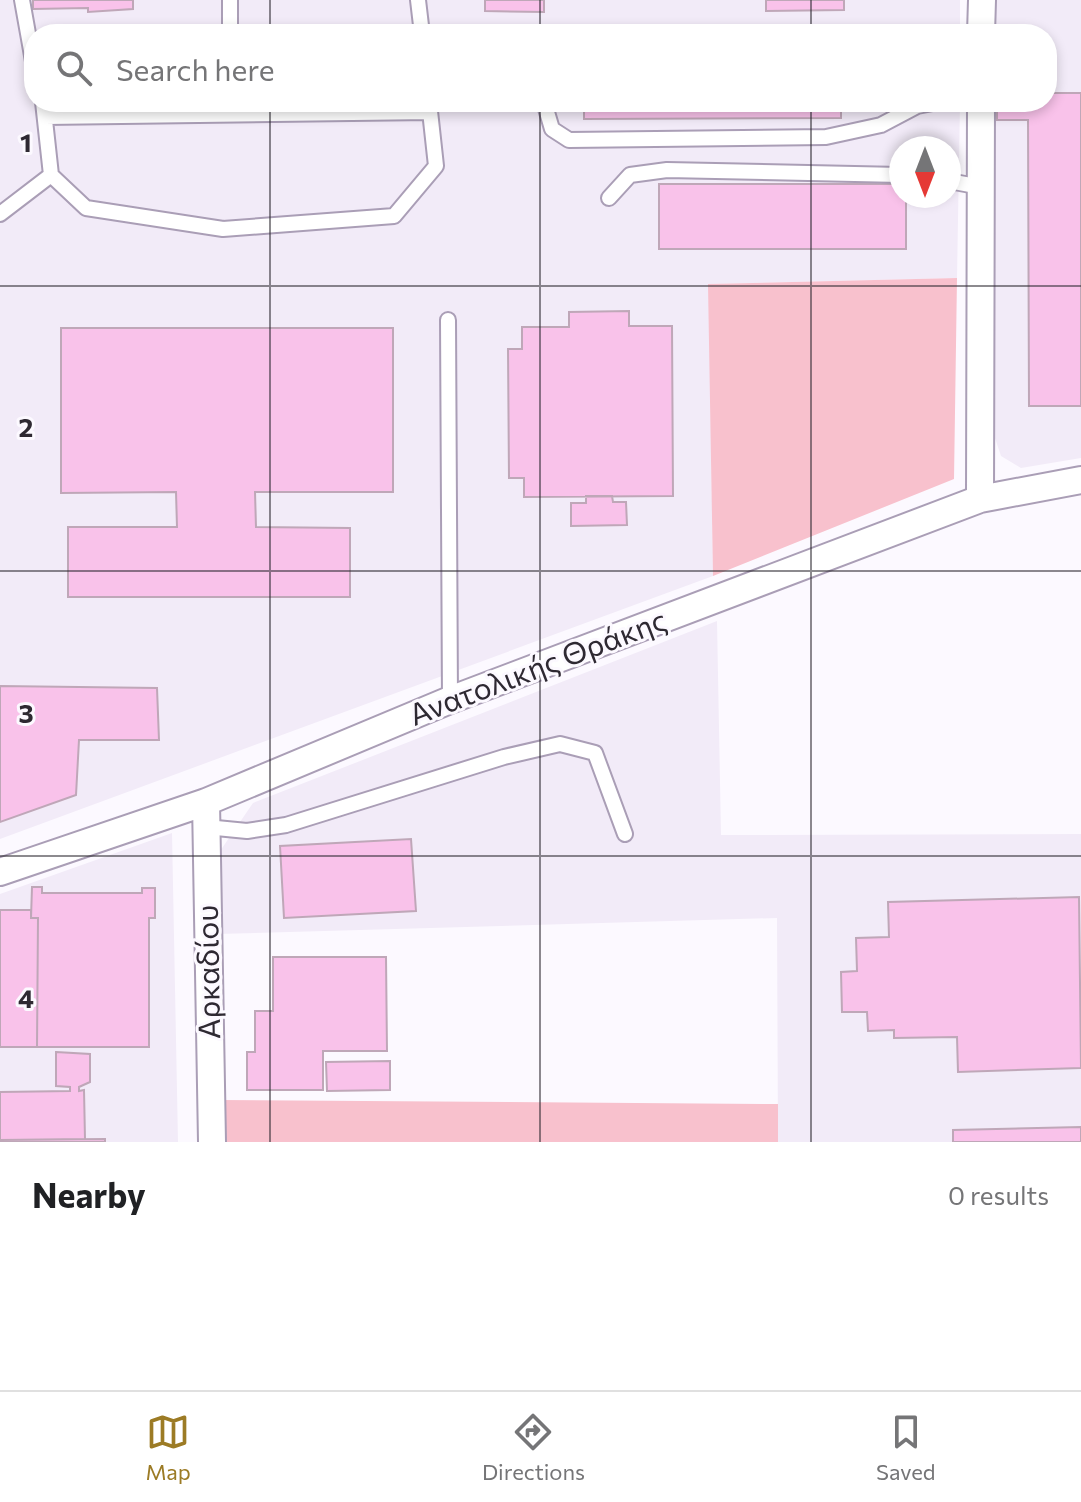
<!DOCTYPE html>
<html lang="en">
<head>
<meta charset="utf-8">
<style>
  body { margin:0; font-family:Commissioner,sans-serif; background:#f2f2f2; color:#202124 }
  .compass { position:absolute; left:889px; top:136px; width:72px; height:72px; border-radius:50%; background:#fff; box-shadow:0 4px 12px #0003; rotate:180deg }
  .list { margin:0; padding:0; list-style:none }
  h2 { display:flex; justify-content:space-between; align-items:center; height:104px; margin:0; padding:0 32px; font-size:34px }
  h2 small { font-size:26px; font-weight:400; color:#757577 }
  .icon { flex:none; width:44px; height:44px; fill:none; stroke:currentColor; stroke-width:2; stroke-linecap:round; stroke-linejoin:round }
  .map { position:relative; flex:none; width:1081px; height:1142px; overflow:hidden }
  .search { position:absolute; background:#fff; box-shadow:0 4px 12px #0003; left:24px; right:24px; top:24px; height:88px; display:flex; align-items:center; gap:20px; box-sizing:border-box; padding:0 28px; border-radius:32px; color:#757577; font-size:30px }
  .sheet { height:248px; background:#fff }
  nav { display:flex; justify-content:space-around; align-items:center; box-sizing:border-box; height:112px; border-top:2px solid #e0e0e0; background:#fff; font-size:22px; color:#757577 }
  nav a { display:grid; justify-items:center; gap:4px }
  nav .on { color:#9c7b25 }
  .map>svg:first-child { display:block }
  .built { fill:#f2ebf8; fill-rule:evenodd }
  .green { fill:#f8c1cd }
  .building { fill:#f9c2ea; stroke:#bfa7b8; stroke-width:2 }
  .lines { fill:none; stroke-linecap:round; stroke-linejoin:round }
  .service-casing { stroke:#aa9eb6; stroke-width:18 }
  .minor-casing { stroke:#aa9eb6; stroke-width:30 }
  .service { stroke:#fff; stroke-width:14 }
  .minor { stroke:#fff; stroke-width:26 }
  .grid { fill:none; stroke:#2e2932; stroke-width:2; stroke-opacity:0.55 }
  .labels { text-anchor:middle; stroke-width:6; stroke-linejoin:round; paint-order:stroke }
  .street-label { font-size:30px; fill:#2e2932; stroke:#fcf9ff }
  .grid-label { font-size:26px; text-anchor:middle; font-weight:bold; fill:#2e2932; stroke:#fcf9ff; stroke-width:6; stroke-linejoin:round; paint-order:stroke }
</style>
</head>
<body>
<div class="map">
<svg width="1081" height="1142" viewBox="0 0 1081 1142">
  <rect width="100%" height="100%" fill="#fcf9ff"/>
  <path class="built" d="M0,0H960V34H34V102H960L957,278L709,284L713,576L0,839ZM901,148H949V196H901Z
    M994,0H1081V458L1021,468L1001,456L994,435V102H1047V34H994Z
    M717,621L721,835L1081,834V1142H778L777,918L217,934L216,857L253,803Z
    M172,833L178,1142H0V894Z"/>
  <path class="green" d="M957,278L954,479L713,576L708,284Z
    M220,1100L778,1104V1142H221Z"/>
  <path class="building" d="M33,0H133V9L88,12V8L33,9Z
    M485,0H544V12L485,11Z
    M766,0H844V10L766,11Z
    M1047,93H1081V406H1029L1028,120H997V102H1047Z
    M584,102H841V118L584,119Z
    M659,184H901V196H906V249H659Z
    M629,311V326H672L673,496L524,497V478H509L508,349H522V327H569V312Z
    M61,328H393V492H255L256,527L350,528V597H68V527H177L176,492L61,493Z
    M586,496H612L613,502H626L627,525L571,526V503H586Z
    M0,686L157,688L159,740H79L76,795L0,822Z
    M411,839L416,911L284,918L280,846Z
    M32,887H42V893H142V888H155V918H149V1047H37L38,918H31Z
    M1079,897L1081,1068L958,1072L957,1037L894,1038V1030L868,1031L867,1012H842L841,972L857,971L856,938L889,937L888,902Z
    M0,910H31V918H38L37,1047H0Z
    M273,957H386L387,1051H323V1090H247V1052H255V1011H273Z
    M56,1052L90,1054V1082L79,1087V1091L84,1090L85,1139L0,1140V1092L70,1091V1087L56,1086Z
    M390,1061V1090L327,1091L326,1062Z
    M1081,1127V1142H953V1130Z
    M105,1139V1142H0V1140Z"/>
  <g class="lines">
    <defs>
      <path id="service" d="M22,0L34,67
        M230,0V34
        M418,0L422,34
        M776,34H859
        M43,102L51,175L86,208L223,229L394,216L436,166L429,102
        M544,102L552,129L569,140L826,137L881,125L917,106L938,102
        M45,117L430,112
        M949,181L981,187
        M609,198L630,175L667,170L901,175
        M0,214L51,175
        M448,320L450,700
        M206,827L247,831L286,825L504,757L560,744L595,753L625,834"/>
      <path id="minor" d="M981,34L982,0
        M980,499L981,102
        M206,802L212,1142
        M0,872L206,802L450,700L980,499L1081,480"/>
    </defs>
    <use href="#service" class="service-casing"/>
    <use href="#minor" class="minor-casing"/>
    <use href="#service" class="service"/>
    <use href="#minor" class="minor"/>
  </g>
  <path class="grid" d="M270,0V34M540,0V34M811,0V34M270,102V1142M540,102V1142M811,102V1142M0,286H1081M0,571H1081M0,856H1081"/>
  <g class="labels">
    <g class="street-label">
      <text transform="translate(538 668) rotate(-21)" y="10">Ανατολικής Θράκης</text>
      <text transform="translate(209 972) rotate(-91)" y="10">Αρκαδίου</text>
    </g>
  </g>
  <g class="grid-label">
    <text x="26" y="152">1</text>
    <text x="26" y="437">2</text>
    <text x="26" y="723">3</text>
    <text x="26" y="1008">4</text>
  </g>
</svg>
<svg class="compass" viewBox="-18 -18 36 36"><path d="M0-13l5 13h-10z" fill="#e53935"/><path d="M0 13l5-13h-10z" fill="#757577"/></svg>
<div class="search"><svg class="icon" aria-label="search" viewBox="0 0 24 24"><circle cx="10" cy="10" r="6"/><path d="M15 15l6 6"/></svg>Search here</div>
</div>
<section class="sheet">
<h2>Nearby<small>0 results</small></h2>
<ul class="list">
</ul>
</section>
<nav>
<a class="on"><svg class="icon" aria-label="map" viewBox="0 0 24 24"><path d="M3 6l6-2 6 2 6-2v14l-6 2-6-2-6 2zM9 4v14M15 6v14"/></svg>Map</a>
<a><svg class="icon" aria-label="directions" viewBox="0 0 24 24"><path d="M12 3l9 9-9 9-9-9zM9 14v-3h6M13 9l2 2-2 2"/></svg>Directions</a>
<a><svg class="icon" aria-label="saved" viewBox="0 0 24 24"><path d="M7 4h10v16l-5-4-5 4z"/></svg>Saved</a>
</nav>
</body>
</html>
